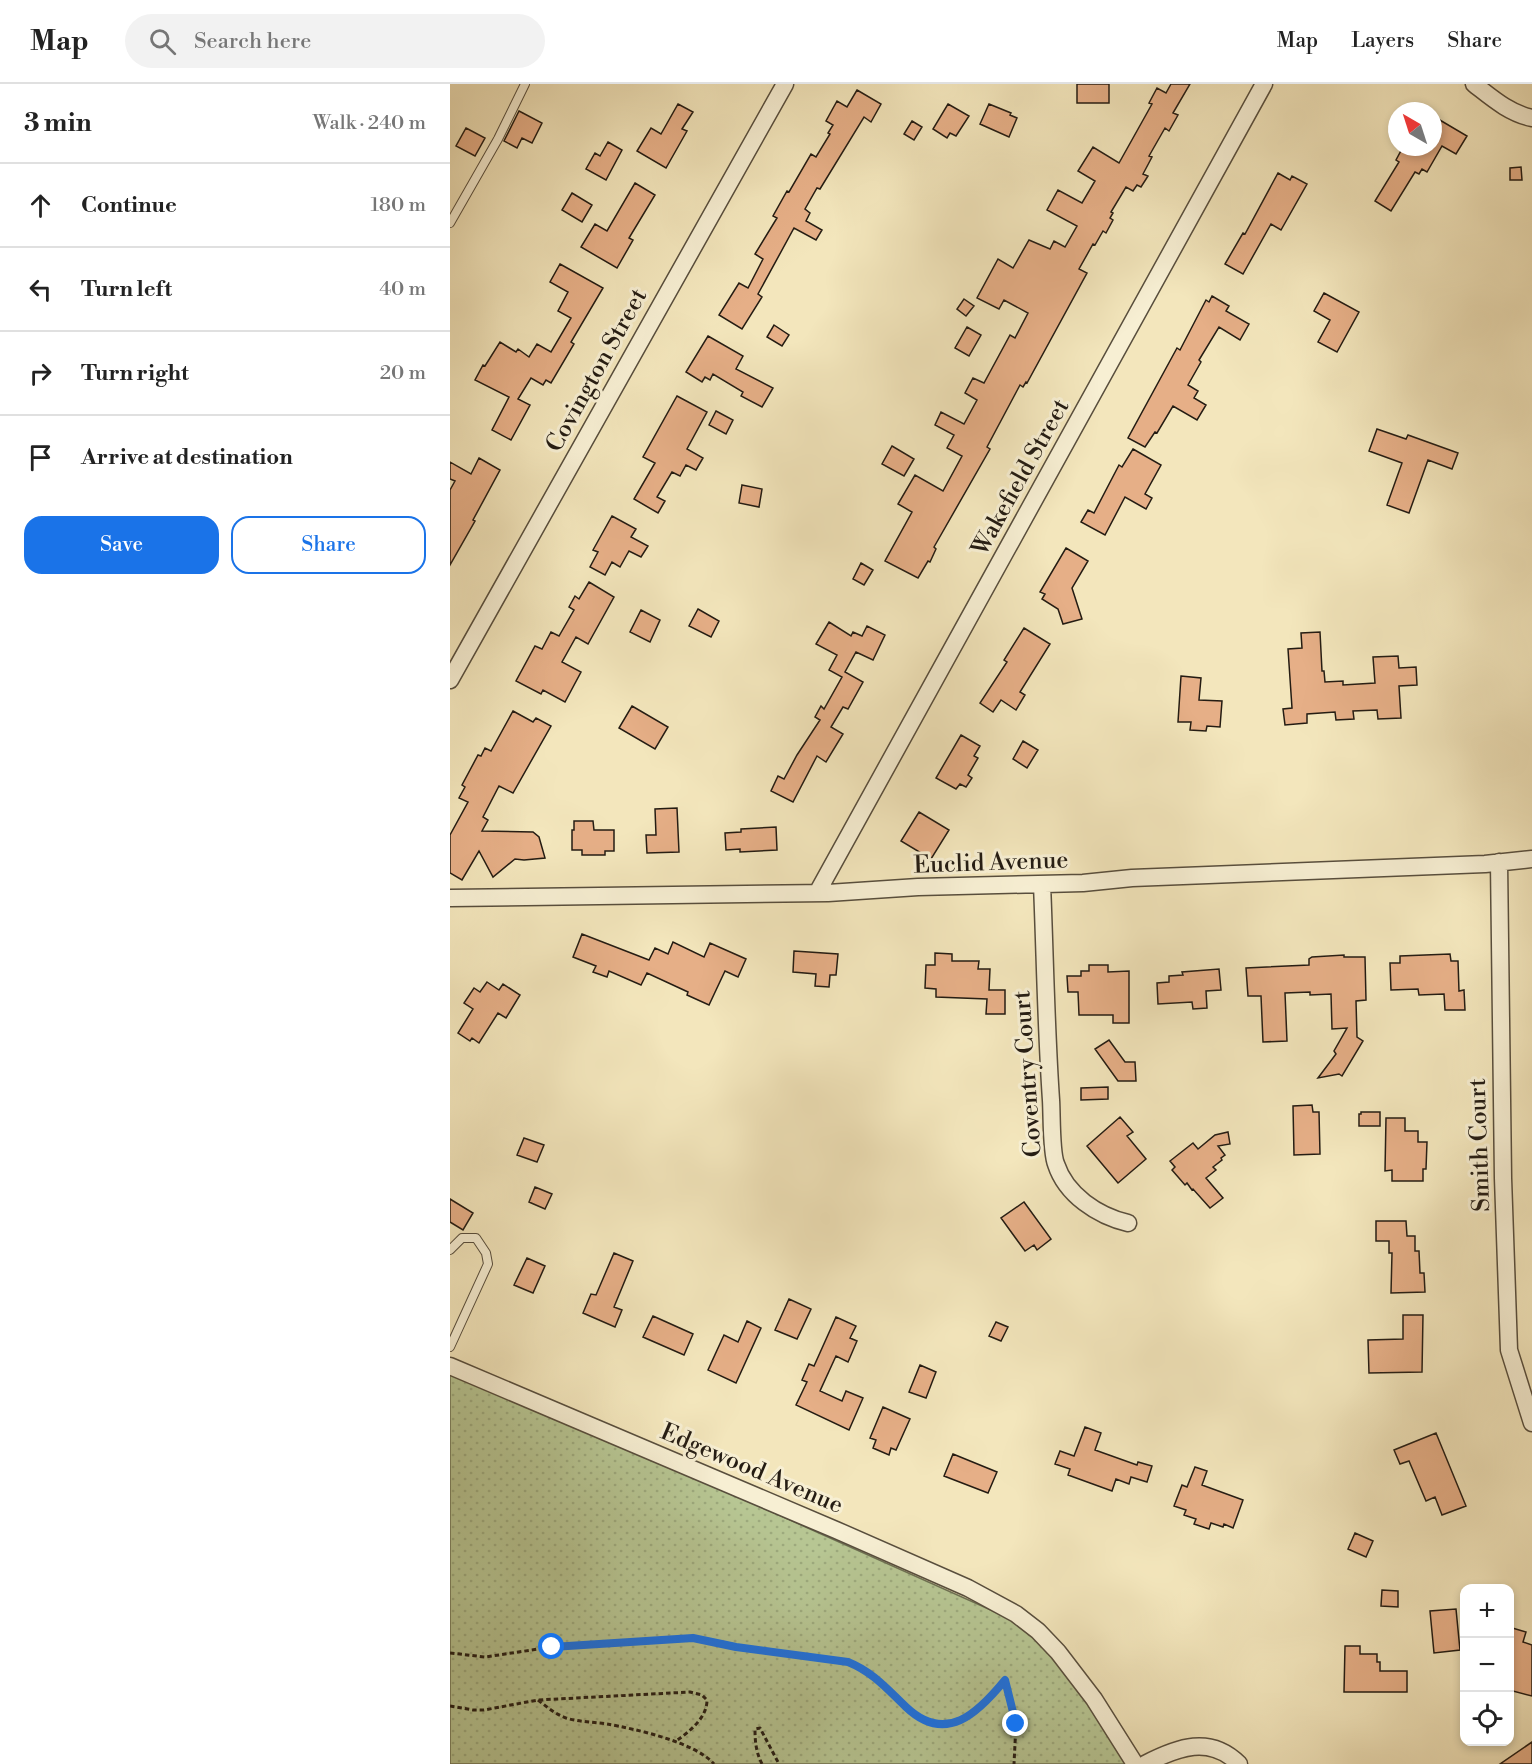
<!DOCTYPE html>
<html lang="en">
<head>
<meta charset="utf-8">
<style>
  body { margin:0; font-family:"Libre Bodoni",serif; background:#f2f2f2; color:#222 }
  .controls { position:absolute; right:18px; bottom:18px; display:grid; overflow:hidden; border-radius:12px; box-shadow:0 3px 9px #0003 }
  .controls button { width:54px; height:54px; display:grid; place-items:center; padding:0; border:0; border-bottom:2px solid #e0e0e0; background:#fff; color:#222; font:30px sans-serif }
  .compass { position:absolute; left:938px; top:18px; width:54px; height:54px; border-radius:50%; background:#fff; box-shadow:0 3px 9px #0003; rotate:321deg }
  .stop { position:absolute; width:18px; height:18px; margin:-14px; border:4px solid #1a73e8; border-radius:50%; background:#fff }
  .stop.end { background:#1a73e8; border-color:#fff; box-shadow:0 2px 6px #0008 }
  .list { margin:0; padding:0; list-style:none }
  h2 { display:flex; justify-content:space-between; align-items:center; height:78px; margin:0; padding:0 24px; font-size:26px }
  h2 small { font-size:20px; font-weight:400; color:#767676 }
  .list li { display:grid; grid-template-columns:39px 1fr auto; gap:18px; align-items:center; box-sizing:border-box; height:84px; padding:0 24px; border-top:2px solid #e0e0e0 }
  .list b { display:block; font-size:22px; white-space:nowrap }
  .list em { font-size:20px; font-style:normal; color:#767676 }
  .actions { display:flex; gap:12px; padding:18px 24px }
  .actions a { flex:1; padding:14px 0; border:2px solid #1a73e8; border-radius:18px; text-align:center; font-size:21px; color:#1a73e8 }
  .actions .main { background:#1a73e8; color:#fff }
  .icon { flex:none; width:33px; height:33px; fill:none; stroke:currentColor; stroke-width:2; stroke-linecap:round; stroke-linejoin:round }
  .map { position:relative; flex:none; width:1082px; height:1680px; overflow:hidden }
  header { display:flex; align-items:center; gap:36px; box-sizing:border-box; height:84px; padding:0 30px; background:#fff; border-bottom:2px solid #e0e0e0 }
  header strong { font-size:28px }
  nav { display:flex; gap:33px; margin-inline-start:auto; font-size:21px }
  .search { width:420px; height:54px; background:#f2f2f2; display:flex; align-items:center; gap:15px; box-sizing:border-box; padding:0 21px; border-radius:33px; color:#767676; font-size:22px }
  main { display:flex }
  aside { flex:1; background:#fff }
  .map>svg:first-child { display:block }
  .grass { fill:url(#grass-dots); stroke:#6e7153; stroke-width:1.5 }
  .building { fill:#e6af87; stroke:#241c13; stroke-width:1.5 }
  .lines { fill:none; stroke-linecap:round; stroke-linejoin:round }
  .lane-casing { stroke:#584e3d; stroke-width:10 }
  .street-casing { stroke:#584e3d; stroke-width:19 }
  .path { stroke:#241c13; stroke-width:3; stroke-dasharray:4.5 3; stroke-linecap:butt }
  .lane { stroke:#f7efd3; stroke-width:8 }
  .street { stroke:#f7efd3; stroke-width:16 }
  .route { stroke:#1a73e8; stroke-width:8 }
  .labels { text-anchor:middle; stroke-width:6; stroke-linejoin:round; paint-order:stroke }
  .street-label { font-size:24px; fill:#241c13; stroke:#f7efd3 }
</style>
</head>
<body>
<header>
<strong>Map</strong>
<div class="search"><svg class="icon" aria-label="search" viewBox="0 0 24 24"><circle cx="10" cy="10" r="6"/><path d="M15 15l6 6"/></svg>Search here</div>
<nav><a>Map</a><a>Layers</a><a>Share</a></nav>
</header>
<main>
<aside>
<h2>3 min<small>Walk · 240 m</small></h2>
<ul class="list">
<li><svg class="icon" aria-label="ahead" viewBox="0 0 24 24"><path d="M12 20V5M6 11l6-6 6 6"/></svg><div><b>Continue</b></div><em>180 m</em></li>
<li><svg class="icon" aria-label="left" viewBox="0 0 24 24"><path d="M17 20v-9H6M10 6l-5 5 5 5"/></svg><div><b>Turn left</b></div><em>40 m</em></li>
<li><svg class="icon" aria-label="right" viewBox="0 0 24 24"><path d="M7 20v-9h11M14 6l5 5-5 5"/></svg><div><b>Turn right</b></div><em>20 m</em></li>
<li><svg class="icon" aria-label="arrive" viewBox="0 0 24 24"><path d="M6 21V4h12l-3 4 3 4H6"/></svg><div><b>Arrive at destination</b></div></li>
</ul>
<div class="actions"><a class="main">Save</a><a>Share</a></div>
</aside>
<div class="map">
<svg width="1082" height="1680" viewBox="0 0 1082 1680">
  <defs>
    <pattern id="grass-dots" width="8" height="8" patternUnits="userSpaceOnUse" patternTransform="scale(1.5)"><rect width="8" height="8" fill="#b7c693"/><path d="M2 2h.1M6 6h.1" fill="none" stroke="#9daa7e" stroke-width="1.8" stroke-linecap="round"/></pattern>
  </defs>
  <rect width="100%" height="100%" fill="#f3e6bc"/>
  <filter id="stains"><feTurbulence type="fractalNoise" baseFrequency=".00333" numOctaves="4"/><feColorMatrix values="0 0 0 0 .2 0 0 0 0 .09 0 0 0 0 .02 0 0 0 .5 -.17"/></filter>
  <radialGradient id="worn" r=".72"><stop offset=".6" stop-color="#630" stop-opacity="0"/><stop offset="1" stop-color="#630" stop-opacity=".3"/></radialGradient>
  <path class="grass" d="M0,1284L588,1547L682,1680H0Z"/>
  <path class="building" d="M627,0H659V19H627Z
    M721,0H740L723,29L728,31L719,47L715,44L699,72L702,73L693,90L698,92L691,103L687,101L683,107L676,103L661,128L663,129L660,134L663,136L656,149L653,147L645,161L643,160L629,185L637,189L577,299L576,298L573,303L570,301L537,363L540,365L484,463L486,465L480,478L478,477L468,494L435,477L462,428L448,420L465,391L493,407L512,372L497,364L504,351L485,341L491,328L514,340L527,316L515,309L523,294L534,299L560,251L565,254L578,229L554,216L549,225L527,214L548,175L563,184L579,156L600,165L604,157L615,163L627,142L597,126L608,106L632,119L645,97L628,87L643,63L669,79L702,20L699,19L707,4L716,9Z
    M407,6L431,20L421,38L414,33L370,105L367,104L355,125L360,129L356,137L372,146L366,156L344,144L308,210L312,213L292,245L269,231L289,199L298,204L313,175L305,170L327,134L323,132L337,107L339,108L361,70L366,73L380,50L378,49L383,41L376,37L387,17L397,23Z
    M228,20L243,28L232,45L237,47L216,84L187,67L201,44L211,50Z
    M498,20L519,32L506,52L500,49L497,54L483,45Z
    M539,20L561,29L560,31L567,34L559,53L530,40Z
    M69,27L92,39L82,59L72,54L67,64L54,57Z
    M983,32L1017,52L1006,70L992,62L977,88L972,85L969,90L965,88L941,127L925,117L949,78L946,76L953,63H983Z
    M462,37L472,43L464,56L454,50Z
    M16,44L35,54L25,72L6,62Z
    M158,58L172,66L156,96L136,85L145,69L150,72Z
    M1071,83L1072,96H1060V84Z
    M828,89L840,96L842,92L857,100L831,146L821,140L793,190L775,180L793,149L795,150Z
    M185,99L205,111L179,154L183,156L167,184L131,163L145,140L157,147Z
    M122,109L142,121L132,138L112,126Z
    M110,180L153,204L121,258L124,260L101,299L96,296L93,301L81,294L68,315L80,321L61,356L42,346L59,313L25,296L33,281L35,282L50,258L66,268L68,265L79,273L87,260L101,268L121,234L108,227L118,208L100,198Z
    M874,209L909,228L887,268L868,258L880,236L864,227Z
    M762,212L779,222L776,227L799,240L790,256L769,243L749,276L751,278L738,301L748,307L744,314L756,321L747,336L723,322L707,349L705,348L695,363L678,354L727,264L730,266L756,216L759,218Z
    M514,215L524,222L516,232L507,225Z
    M324,241L339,251L332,262L317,253Z
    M517,243L531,251L519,272L505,264Z
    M258,252L293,272L286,285L323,304L312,323L291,312L293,308L263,290L260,296L255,293L252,298L236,288Z
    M227,312L257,328L237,365L253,374L246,386L236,381L230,392L222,388L207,413L215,417L208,429L184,415L205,379L193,373Z
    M266,327L283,336L276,350L259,341Z
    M927,345L956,355L958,351L1008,369L1002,385L978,376L959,429L937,421L952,379L919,367Z
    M442,362L464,375L454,392L432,380Z
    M683,365L711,381L695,410L702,414L696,425L675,413L655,451L631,438L638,426L644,429L669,381L672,383Z
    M29,374L50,386L23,436L25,437L0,481V406L5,397L0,395V378L21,390Z
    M292,401L312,405L309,423L289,419Z
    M162,432L186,445L181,453L198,462L191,473L179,467L170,483L162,478L155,491L140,483L148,468L143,466Z
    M616,464L638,477L622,504L632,535L613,540L608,525L592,515L595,510L590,508Z
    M411,479L423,486L414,501L403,495Z
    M139,498L164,513L138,560L126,553L112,578L131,588L115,618L93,606L91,610L66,597L85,562L92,565L101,548L109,552L124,526L119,523L125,512L129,515Z
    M248,525L269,537L261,553L239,542Z
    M191,526L210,536L200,558L180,548Z
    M379,538L401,552L403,548L412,552L417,542L435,551L423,576L406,568L395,588L413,598L398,625L393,623L381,643L393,650L376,678L367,672L343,718L321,707L328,692L334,695L347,671L370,636L365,633L371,622L374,625L392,593L379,586L387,571L366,560Z
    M574,544L600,560L570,608L575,611L566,626L551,616L543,628L530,619L557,578L554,576Z
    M870,548L872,587H874L875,598L893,597V601L925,599L923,573L948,572L949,584L966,583L967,601L949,602L951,634L928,635L927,626L903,627L904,635L886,636L885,628L857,630V639L835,641L833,625L842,624L838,565L852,564L851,549Z
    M731,592L751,594L749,616L772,617L770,643L757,642L756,647L740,646L741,638H728Z
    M182,622L218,643L205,665L169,644Z
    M63,627L83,638L86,634L101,642L63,709L49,702L33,733L38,736L32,747L83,748L89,753L95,774L74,776L65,775L43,793L29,767L12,796L0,789V751L18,718L9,714L15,703L12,701L28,671L31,672L35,664L41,667Z
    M511,651L530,662L524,672L528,674L518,691L522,694L516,703L510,700L506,705L486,694Z
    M573,657L588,666L577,684L563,675Z
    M227,724L229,768L197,769L196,751H206L205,725Z
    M469,728L499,746L481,775L451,757Z
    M124,737H143L144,746H164V767H155V771H132V766H122V746H124Z
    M326,743L327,766L290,768V765L276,766L275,749L291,748V745Z
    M132,850L199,876L205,864L218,870L223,858L254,873L260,859L296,875L288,893L275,887L259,921L237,911L238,908L197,889L191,901L159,887L157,893L143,888L146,882L123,873Z
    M344,867L388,870L386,891H380L379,903L365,902L366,890L343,888Z
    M485,869L502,870V877H529L528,885H540L539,906H555V930H536L537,915L486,913V905L475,904L476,881H485Z
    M1000,870L1001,877H1008L1009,907L1014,906L1015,926H995L994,910L969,911L968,905L941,906L940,879H950V872Z
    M894,871V873H915L916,916L906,917L907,953L913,957L892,992L889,990L868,994L886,970L884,967L897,944L882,945L881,910L860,911V908L835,909L837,957L813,958L811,912H798L796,884L859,881V875L862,873Z
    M639,881H658V888L679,887V939H663V931H629L628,908H618L617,892H631V887H639Z
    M769,885L771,906L756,907L757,924L743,925L742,918L708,920L707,899L719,898V892L733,891L732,888Z
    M37,898L49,906L53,900L70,911L56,934L48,929L29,959L22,954L20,957L8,949L23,925L14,919L24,904L30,908Z
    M659,956L675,978H685L686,997H668L645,965Z
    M658,1003V1015L631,1016V1004Z
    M862,1021L863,1028H869L870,1070L844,1071L843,1022Z
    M911,1028H930V1042H909V1030H911Z
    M670,1033L683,1048L677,1052L696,1075L668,1099L637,1062Z
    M936,1034H955V1047H968V1058H977L976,1085H973V1097H942V1086L935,1087Z
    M778,1048L780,1060L768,1062L775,1071L771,1074L772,1076L763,1083L766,1086L756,1094L773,1114L760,1124L743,1105L742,1106L737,1099L735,1101L722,1086L725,1083L720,1077L743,1059L748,1065L765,1051Z
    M74,1054L94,1061L87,1078L67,1071Z
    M85,1103L102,1110L95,1125L79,1118Z
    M0,1115L23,1129L13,1146L0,1138Z
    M574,1118L601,1155L587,1166L584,1161L575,1167L551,1134Z
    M926,1137H956L957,1152H965V1167H969L970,1189H974L975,1208L941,1209L942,1169H939V1157H926Z
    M164,1169L183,1177L164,1223L172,1226L165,1243L133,1229L141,1210L146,1211Z
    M77,1174L95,1182L83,1209L64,1201Z
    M339,1215L361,1225L347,1255L325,1246Z
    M953,1231H973L972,1288L919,1289L918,1256L953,1255Z
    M203,1232L243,1250L234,1271L193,1253Z
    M386,1233L406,1242L400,1254L407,1257L398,1278L386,1272L370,1307L392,1317L396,1307L413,1314L399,1346L346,1321L357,1298L352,1296L359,1280L364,1282Z
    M297,1237L311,1244L286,1299L258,1286L274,1251L288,1258Z
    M546,1238L558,1243L551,1257L539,1252Z
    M470,1281L486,1288L476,1314L459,1308Z
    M433,1323L460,1335L446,1366L441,1364L439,1371L423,1364L426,1356L420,1354Z
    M635,1343L651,1349L645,1366L687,1381L688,1378L702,1382L697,1398L681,1393L679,1400L666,1395L662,1407L618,1391L620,1385L605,1380L610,1367L624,1372Z
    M986,1349L1016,1422L992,1431L985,1413L976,1417L959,1377L950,1380L944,1366Z
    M503,1370L547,1388L538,1409L494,1392Z
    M745,1383L757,1387L752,1401L793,1416L783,1444L774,1440L773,1443L761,1439L759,1445L744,1440L746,1435L734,1431L736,1426L724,1422L732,1401L737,1403Z
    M905,1449L923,1457L916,1473L898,1465Z
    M932,1506L948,1507V1523L931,1522Z
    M1006,1525L1010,1566L984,1569L980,1527Z
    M1059,1543L1076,1548L1073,1558L1082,1561V1612L1059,1606Z
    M895,1562H910V1570H927V1578H930V1587H957V1608H894Z
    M1082,1658V1680H1050Z"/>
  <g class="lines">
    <defs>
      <path id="lane" d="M0,139L48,55L75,0
        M0,1166L12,1154H26L36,1169L38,1180L0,1263"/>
      <path id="street" d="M1024,0C1042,14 1059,29 1082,34
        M0,596L335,0
        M1049,778L1053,1094L1059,1266L1082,1339
        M592,800C595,872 596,944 601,1016C602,1031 601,1068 606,1080C616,1111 648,1132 678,1139
        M367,809L814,0
        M0,814L378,809L468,803L633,799L682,794L1035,780L1082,775
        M0,1282L386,1446L518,1504L566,1530L588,1547L608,1568L644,1615L685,1680
        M695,1680C728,1663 760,1651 789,1680"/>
    </defs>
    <use href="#lane" class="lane-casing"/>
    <use href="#street" class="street-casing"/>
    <path class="path" d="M0,1569L35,1573L102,1563L243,1554L286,1563L398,1578C428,1590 439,1612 463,1630C501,1659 532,1624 555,1596
      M555,1596L566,1640L564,1680
      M88,1616C97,1623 105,1630 116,1634C129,1638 143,1638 157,1640C185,1645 245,1658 264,1680
      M0,1622L23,1626H34L88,1616L240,1608L252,1611L257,1616C257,1634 239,1648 226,1657
      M312,1680C306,1668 305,1658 305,1645L310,1644L329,1680"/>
    <use href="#lane" class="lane"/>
    <use href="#street" class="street"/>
  </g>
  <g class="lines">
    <path class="route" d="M102,1563L243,1554L286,1563L398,1578C423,1588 438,1606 456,1623C496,1661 528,1629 555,1596L566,1640"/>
  </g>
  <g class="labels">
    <g class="street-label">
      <text transform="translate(146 286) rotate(-61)" y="8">Covington Street</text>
      <text transform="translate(570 393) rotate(-61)" y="8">Wakefield Street</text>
      <text transform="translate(541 778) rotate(-2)" y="8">Euclid Avenue</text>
      <text transform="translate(577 990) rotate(-94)" y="8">Coventry Court</text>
      <text transform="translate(1029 1061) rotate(-92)" y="8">Smith Court</text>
      <text transform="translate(302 1384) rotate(23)" y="8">Edgewood Avenue</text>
    </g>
  </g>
  <rect width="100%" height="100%" filter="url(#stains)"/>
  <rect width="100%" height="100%" fill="url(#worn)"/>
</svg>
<div class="controls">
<button>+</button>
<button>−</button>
<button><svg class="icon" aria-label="locate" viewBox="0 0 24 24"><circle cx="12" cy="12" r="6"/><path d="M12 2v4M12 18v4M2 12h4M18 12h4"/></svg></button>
</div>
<svg class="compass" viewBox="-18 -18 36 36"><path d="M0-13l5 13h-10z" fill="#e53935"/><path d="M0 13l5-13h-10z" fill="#767676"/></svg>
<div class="stop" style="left:102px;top:1563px"></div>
<div class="stop end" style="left:566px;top:1640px"></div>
</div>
</main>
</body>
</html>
